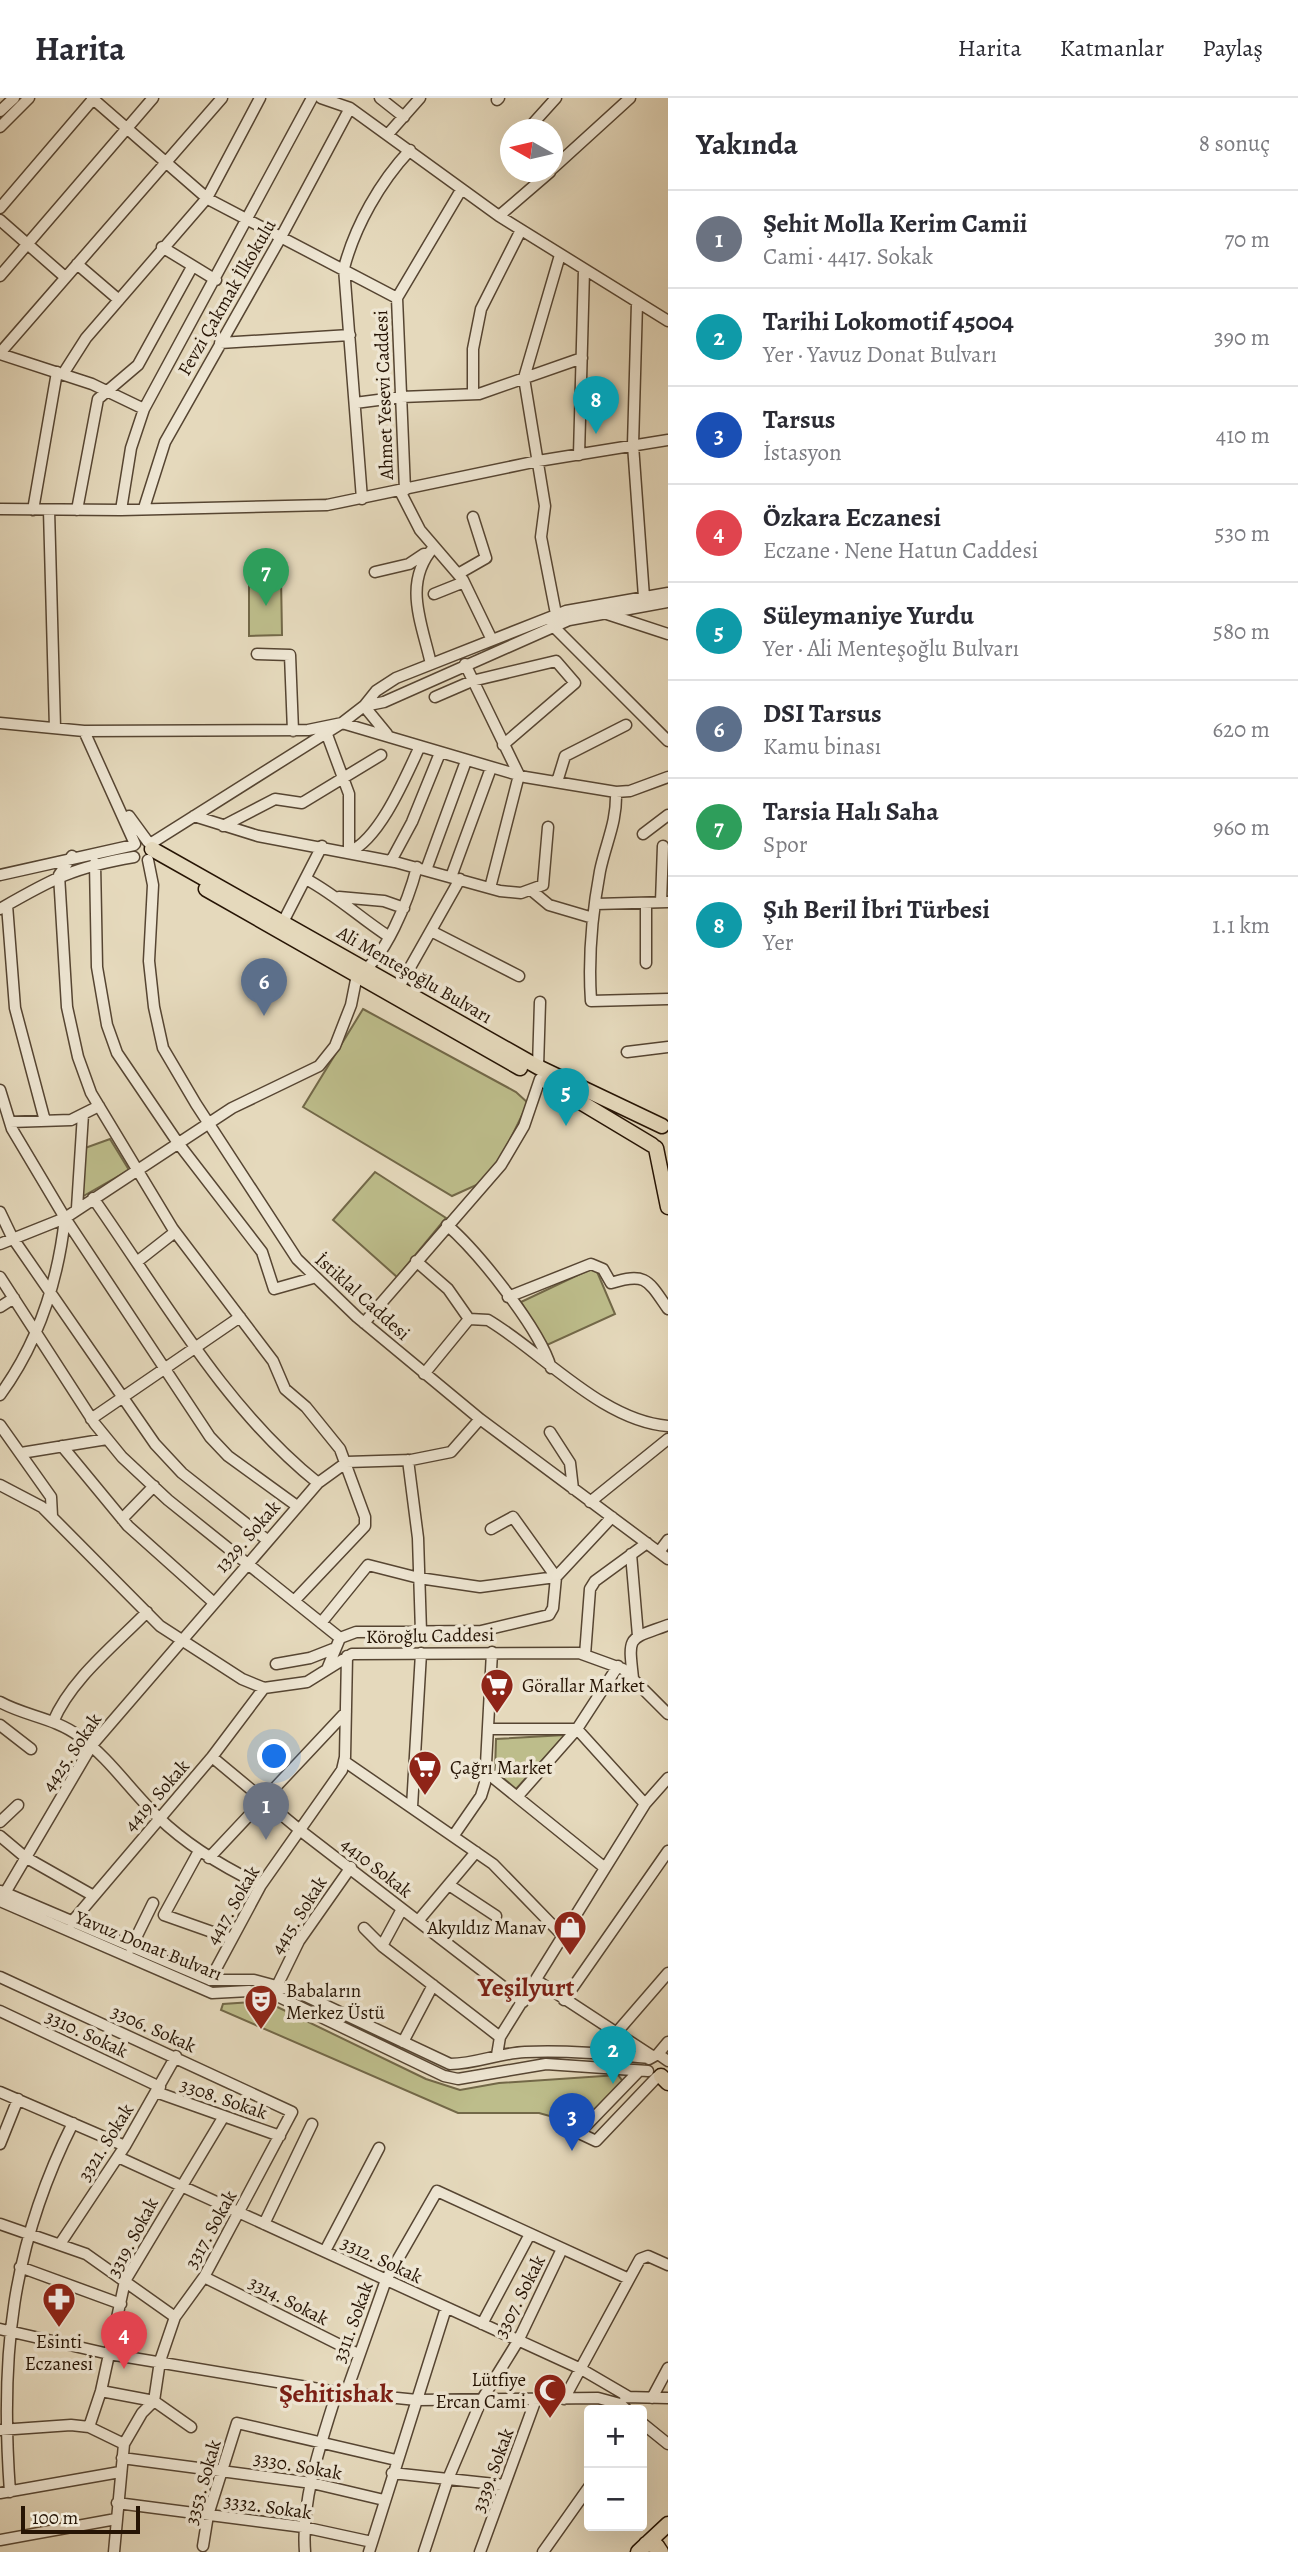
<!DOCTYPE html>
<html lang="tr">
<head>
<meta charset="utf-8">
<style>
  body { margin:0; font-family:Alegreya,serif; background:#f2f2f3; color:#2b2b33 }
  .controls { position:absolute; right:21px; bottom:21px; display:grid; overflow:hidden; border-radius:7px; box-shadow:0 7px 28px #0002 }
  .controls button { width:63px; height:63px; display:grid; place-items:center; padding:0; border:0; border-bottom:2px solid #e1e1e2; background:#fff; color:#2b2b33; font:35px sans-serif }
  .compass { position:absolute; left:500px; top:21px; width:63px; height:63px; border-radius:50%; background:#fff; box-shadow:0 7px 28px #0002; rotate:278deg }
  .scale { position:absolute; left:21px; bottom:18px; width:119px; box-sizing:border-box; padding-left:7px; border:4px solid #261404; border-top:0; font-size:19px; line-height:24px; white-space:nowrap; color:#261404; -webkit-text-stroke:5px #eee6d3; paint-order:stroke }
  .you { position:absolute; left:275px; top:1659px; width:24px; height:24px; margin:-18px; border:5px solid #fff; border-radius:50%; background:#1a73e8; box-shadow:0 0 0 10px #1a73e833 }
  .badge { display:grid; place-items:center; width:46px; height:46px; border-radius:50%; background:#8f2418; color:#fff; font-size:23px; font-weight:700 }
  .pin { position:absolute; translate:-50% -58px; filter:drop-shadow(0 2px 4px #0008) }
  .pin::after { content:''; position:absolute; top:37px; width:24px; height:21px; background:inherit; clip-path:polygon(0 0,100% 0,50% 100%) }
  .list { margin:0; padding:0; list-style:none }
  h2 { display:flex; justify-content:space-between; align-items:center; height:91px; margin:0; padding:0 28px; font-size:30px }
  h2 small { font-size:23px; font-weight:400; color:#7c7c81 }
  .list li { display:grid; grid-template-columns:46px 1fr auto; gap:21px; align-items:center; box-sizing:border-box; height:98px; padding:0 28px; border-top:2px solid #e1e1e2 }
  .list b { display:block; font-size:26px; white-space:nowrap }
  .list p { margin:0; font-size:23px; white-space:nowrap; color:#7c7c81 }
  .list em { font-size:23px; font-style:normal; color:#7c7c81 }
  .map { position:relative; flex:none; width:668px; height:2454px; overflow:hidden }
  header { display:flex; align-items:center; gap:42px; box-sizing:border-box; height:98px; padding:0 35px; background:#fff; border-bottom:2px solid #e1e1e2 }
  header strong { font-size:33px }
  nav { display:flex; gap:38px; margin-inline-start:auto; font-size:24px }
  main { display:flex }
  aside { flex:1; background:#fff }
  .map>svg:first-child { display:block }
  .green { fill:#bdbd8b; stroke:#726848; stroke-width:2 }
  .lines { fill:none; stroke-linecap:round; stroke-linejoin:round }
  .minor-casing { stroke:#564532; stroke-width:13 }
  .major-casing { stroke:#261404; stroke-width:17 }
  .minor { stroke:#eee6d3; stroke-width:10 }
  .major { stroke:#e5d9bc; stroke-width:14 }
  .labels { text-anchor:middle; stroke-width:7; stroke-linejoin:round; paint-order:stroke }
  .street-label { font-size:19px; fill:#261404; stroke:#eee6d3 }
  .poi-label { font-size:19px; fill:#261404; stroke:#eee6d3; text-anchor:start }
  .district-label { font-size:26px; font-weight:bold; fill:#7a1f14; stroke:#eee6d3 }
</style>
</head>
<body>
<header>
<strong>Harita</strong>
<nav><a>Harita</a><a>Katmanlar</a><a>Paylaş</a></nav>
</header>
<main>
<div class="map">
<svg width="668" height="2454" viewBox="0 0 668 2454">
  <rect width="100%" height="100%" fill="#e5d9bc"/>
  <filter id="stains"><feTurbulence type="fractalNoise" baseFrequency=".00286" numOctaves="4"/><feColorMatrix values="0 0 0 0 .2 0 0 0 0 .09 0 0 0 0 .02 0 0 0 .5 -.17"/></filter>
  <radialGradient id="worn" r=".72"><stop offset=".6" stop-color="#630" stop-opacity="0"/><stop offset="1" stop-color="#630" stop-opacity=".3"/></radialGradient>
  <path class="green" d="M249,478H281L282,537L249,538Z
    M363,911L516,994L528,1005L499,1064L481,1085L452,1098L303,1009Z
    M110,1041L129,1072L80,1100L85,1050Z
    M375,1074L446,1120L397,1179L333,1122Z
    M595,1169L615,1216L547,1247L521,1204Z
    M565,1637L516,1691L495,1673L496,1641Z
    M265,1903L426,1981L460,1992L499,1985L618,1977L624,1985L595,2013L564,2022L539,2015H458L221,1912L223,1906Z"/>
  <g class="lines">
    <defs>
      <path id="minor" d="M92,0L208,101L397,200
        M321,0L350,10L499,118L668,223
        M380,0L404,19
        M497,2L499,0
        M0,13L14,0
        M0,29L29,0
        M528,31L556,0
        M389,35L420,0
        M552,71L630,0
        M0,110L94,0
        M499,118L550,74
        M0,122L65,179
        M162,149L216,182
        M77,166L119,202
        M0,178L153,0
        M637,205L633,347L644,499
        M220,245L350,237
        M0,255L222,0
        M0,256L92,286L144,311
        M63,276L86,240L207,100L260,0
        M473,296V251L481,211L521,132
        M355,305L401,299L479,296L582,260
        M579,357L584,172
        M405,392L397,200L461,92
        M400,393L420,432L463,482L492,542
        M362,401L344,170C355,128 380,84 410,52
        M144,410L165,344L281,139L350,10
        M0,411L121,412L327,407L538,363L668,342
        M33,412L57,274
        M49,412L55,630
        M77,412L98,301L138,267L192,169
        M121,412L131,350L144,311L312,0
        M375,474L409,466L424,456
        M458,476L486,460L473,419
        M434,496L464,484
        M604,515L668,536
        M556,516L541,439L545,408L524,280L560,157
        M553,528L668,643
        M257,556L290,557L293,633
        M431,566C422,525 402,485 434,449
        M465,566L519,677L490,790
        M435,599L472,583L556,563L575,585L503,647
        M0,625L84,633L308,632L342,625L364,608L384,604L569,522L668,504
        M84,633L135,746
        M326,634L349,696V754C380,741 406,678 420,648
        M387,636L364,608L376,593L396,580L566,513L668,495
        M557,684L565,658L626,627
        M616,694C617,725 606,744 600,773C592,816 588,859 591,903L668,901
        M129,718L148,744
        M194,718L258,738L395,764L500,793L521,795L543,787L548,729
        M223,728L275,701L302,705L381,657
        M643,736L668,717
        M150,746L342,625L525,679L616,694L630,693L668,679
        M72,758L59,777L67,909L78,959L91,995L173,1131L273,1263L285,1291L306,1309L340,1351L365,1419V1428L294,1503
        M148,762L153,787L149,863L154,909L163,950L196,1006L297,1161L357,1219L480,1321L668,1461
        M391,763L412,724L440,655
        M95,765L97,869L107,927L117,955L178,1045L262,1154L274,1191L313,1180
        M426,772L466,663
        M0,777L134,747
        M451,779L491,670
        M306,781C336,797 359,819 388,838
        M531,792L549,807L593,820
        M339,799L384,803L404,810
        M661,804L663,748
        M596,806L668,804
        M646,806V865
        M7,807L15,910L45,1023
        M0,811C52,781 74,769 134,759
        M283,824L322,748
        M431,833L519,878
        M399,889L460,781
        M627,954L668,949
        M538,969L540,904
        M0,992L12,1031L65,1120L210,1339L228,1358L297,1408
        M10,1024L71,1022L83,1016
        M93,1100C162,1198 224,1310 318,1385
        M77,1110L83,1016L99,1008
        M0,1114L12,1139L155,1346L182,1375L267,1442
        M447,1127C478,1154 540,1231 551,1270
        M0,1146L65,1120L232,1010L319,968L335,948L351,907L357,877C385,863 409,800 417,769
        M138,1163L175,1134
        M416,1163L448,1191L469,1221
        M0,1179L95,1326L122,1359L168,1402L340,1540
        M508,1199L591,1166L603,1171L611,1185C646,1174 648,1182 668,1211
        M0,1209L14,1200
        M364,1225L501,1067L524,1028L540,981
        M424,1276L469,1221L488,1222C542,1254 602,1323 668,1328
        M0,1297C38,1245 58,1183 65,1120
        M91,1321L240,1219
        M0,1327L51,1399L52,1418
        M550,1334L570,1365L573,1391
        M62,1348L128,1428L213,1504
        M21,1355L107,1341
        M408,1362L418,1440L421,1534
        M0,1387L42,1409L160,1528L242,1581L264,1590L307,1584L352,1556L579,1555L623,1571L668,1616
        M590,1404L668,1341
        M122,1421L154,1388
        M659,1454L668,1442
        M631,1456L638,1538
        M321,1525L368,1467L419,1480L480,1489L556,1479L513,1419L491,1431
        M585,1557L590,1491L595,1483L647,1445
        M276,1566L310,1560L333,1551
        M328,1569L340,1540L356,1534L481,1533L549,1517L553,1510L556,1479L612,1419
        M633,1580C628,1536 628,1542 668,1527
        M0,1604C25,1618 55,1620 79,1638C109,1660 131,1693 158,1719C188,1748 223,1769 261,1787
        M53,1624C71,1581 115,1547 147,1514
        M0,1627L31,1651
        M488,1631H577L645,1706
        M212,1659L301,1733L523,1904
        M344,1663L493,1766L563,1838
        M486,1674L605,1770
        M517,1699L577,1631L618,1568
        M412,1709L421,1555
        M0,1724L18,1707
        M454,1737L481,1698L485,1685L492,1554
        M0,1738L25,1759L92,1797
        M199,1753L164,1817L232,1841
        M209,1760L346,1614
        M449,1787L496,1818
        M1,1793L210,1882H254L295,1893L450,1966C476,1966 499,1955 525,1954C567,1952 608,1956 650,1960
        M5,1795L92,1647L318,1385L347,1364L411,1362L451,1354L480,1321
        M0,1803L212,1895L249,1893L275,1897L444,1978L458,1981L546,1966L648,1973
        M402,1811L382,1848L500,1939
        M418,1823L476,1754
        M71,1825L212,1659L264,1590
        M364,1830L382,1848
        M131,1850L153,1805
        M0,1879L292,2014L204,2179L175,2219L160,2263L154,2303L142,2315L124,2346L114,2454
        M210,1882L261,1787L342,1672L345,1659L347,1558
        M536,1882L652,1958
        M278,1886L299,1843L351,1769
        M564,1902L668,1753
        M0,1913L160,1989
        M617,1934L668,1875
        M403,1944L433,1887
        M658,1956L668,1944
        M497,1957L500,1939L645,1706L668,1680
        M649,1961L658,1956L668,1963
        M638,1974L579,2035L596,2043L657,1979
        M0,1994L125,2048
        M156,1994L280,2038
        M0,2046L18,2001
        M118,2059L581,2271L629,2299
        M0,2126L86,2156L175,2219
        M264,2126L312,2026
        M60,2146L125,2048L176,1958
        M325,2153L379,2050
        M20,2169L121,2206
        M204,2179L358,2256
        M482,2226L530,2136
        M0,2231L109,2256L337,2294L417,2302L598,2300L620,2306L627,2312
        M101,2293L154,2303L191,2329
        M346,2295L386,2182L437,2093L629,2181
        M625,2299L668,2300
        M652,2300L668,2270
        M564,2301L640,2161L648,2158L668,2167
        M642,2325L668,2346
        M89,2329L101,2293L125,2183L224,2018
        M0,2332L71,2327L89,2329L124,2346
        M122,2360L312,2385L384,2402
        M392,2375L504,2387
        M10,2394C0,2258 11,2148 73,2025
        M0,2395L120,2374
        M117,2405L303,2429L372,2444
        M0,2442L116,2421
        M203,2448L208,2417L237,2325L396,2362
        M305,2454C301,2401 321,2345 337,2294
        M369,2454L446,2210
        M424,2454L448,2381L481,2303L518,2243L562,2151
        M480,2454L536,2301
        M543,2454L589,2389"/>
      <path id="major" d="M152,751L538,969L662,1028
        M206,791L520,970
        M547,984L652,1047
        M656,1050L668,1109
        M661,1978L668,1985
        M646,2446L657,2448L661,2454
        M638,2454L668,2426"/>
    </defs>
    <use href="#minor" class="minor-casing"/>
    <use href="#major" class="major-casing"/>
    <use href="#minor" class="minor"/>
    <use href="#major" class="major"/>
  </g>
  <defs>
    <symbol id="supermarket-pin" viewBox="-11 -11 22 30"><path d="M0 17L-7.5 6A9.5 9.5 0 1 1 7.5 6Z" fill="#8f2418" stroke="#eee6d3"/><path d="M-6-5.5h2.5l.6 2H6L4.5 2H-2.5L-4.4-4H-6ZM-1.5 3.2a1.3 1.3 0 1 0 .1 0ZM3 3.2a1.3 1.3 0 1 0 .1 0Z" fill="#fff"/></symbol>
    <symbol id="shop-pin" viewBox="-11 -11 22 30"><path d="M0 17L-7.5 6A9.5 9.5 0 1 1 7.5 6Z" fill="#8f2418" stroke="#eee6d3"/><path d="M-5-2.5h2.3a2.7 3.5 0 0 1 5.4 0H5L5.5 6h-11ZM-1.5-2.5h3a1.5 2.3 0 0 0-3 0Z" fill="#fff"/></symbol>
    <symbol id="theatre-pin" viewBox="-11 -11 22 30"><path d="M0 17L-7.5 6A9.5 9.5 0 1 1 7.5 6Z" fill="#8f2418" stroke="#eee6d3"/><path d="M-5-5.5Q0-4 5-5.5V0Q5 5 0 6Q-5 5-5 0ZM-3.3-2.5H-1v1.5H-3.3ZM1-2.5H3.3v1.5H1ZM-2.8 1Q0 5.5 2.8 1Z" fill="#fff"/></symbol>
    <symbol id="pharmacy-pin" viewBox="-11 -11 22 30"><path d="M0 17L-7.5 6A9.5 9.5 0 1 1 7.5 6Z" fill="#8f2418" stroke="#eee6d3"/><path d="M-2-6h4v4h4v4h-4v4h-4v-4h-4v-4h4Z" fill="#fff"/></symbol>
    <symbol id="mosque-pin" viewBox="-11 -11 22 30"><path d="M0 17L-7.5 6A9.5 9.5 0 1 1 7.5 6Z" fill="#8f2418" stroke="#eee6d3"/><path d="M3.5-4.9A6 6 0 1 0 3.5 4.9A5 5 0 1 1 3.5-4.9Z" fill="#fff"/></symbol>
  </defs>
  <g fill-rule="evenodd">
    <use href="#supermarket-pin" x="478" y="1568" width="38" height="52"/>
    <use href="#supermarket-pin" x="406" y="1650" width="38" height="52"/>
    <use href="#shop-pin" x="551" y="1810" width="38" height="52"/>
    <use href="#theatre-pin" x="242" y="1884" width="38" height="52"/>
    <use href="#pharmacy-pin" x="40" y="2182" width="38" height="52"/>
    <use href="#mosque-pin" x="531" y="2273" width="38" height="52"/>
  </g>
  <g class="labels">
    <g class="street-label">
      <text transform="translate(226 199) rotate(-60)" y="7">Fevzi Çakmak İlkokulu</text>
      <text transform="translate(383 297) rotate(-92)" y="7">Ahmet Yesevi Caddesi</text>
      <text transform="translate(415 876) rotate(30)" y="7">Ali Menteşoğlu Bulvarı</text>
      <text transform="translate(363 1198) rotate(42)" y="7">İstiklal Caddesi</text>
      <text transform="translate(247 1438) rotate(-49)" y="7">1329. Sokak</text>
      <text transform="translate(430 1537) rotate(-1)" y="7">Köroğlu Caddesi</text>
      <text transform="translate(71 1654) rotate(-56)" y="7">4425. Sokak</text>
      <text transform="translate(156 1697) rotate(-49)" y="7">4419. Sokak</text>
      <text transform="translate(377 1769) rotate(38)" y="7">4410 Sokak</text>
      <text transform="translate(232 1807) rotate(-60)" y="7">4417. Sokak</text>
      <text transform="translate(298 1817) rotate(-58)" y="7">4415. Sokak</text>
      <text transform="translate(149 1847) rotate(22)" y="7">Yavuz Donat Bulvarı</text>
      <text transform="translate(154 1930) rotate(24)" y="7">3306. Sokak</text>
      <text transform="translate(87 1935) rotate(25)" y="7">3310. Sokak</text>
      <text transform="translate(224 2000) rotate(19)" y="7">3308. Sokak</text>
      <text transform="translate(105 2044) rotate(-58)" y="7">3321. Sokak</text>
      <text transform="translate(210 2131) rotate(-61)" y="7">3317. Sokak</text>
      <text transform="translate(132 2139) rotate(-62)" y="7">3319. Sokak</text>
      <text transform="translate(382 2161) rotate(25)" y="7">3312. Sokak</text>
      <text transform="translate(519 2198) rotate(-63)" y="7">3307. Sokak</text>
      <text transform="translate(289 2202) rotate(27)" y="7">3314. Sokak</text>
      <text transform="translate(352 2224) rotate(-70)" y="7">3311. Sokak</text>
      <text transform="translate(298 2367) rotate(10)" y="7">3330. Sokak</text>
      <text transform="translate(492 2372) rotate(-70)" y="7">3339. Sokak</text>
      <text transform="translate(202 2384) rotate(-74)" y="7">3353. Sokak</text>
      <text transform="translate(268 2408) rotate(8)" y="7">3332. Sokak</text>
    </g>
    <g class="poi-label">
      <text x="522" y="1594">Görallar Market</text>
      <text x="450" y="1676">Çağrı Market</text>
      <text x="546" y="1836" text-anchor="end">Akyıldız Manav</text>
      <text x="286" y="1899">Babaların<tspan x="286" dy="22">Merkez Üstü</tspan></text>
      <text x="59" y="2250" text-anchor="middle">Esinti<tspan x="59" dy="22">Eczanesi</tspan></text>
      <text x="526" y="2288" text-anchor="end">Lütfiye<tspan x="526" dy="22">Ercan Cami</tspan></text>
    </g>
    <g class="district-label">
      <text x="526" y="1898">Yeşilyurt</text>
      <text x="336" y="2304">Şehitishak</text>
    </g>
  </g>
  <rect width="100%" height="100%" filter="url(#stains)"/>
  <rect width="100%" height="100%" fill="url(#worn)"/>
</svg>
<div class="controls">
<button>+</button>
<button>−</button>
</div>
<svg class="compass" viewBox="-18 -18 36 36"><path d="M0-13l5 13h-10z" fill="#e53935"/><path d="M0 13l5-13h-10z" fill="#7c7c81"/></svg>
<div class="scale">100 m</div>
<div class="you"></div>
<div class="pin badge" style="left:266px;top:1742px;background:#6b7280">1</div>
<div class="pin badge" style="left:613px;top:1986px;background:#0f9aa8">2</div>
<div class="pin badge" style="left:572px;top:2053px;background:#1a4fb4">3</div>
<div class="pin badge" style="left:124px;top:2271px;background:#e0444e">4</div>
<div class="pin badge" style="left:566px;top:1028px;background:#0f9aa8">5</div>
<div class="pin badge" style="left:264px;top:918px;background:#5c6f8a">6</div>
<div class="pin badge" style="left:266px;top:508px;background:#2e9e5b">7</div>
<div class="pin badge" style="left:596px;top:336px;background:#0f9aa8">8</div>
</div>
<aside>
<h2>Yakında<small>8 sonuç</small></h2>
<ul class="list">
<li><span class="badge" style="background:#6b7280">1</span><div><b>Şehit Molla Kerim Camii</b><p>Cami · 4417. Sokak</p></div><em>70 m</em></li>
<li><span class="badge" style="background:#0f9aa8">2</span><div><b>Tarihi Lokomotif 45004</b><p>Yer · Yavuz Donat Bulvarı</p></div><em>390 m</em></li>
<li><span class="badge" style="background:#1a4fb4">3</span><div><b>Tarsus</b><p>İstasyon</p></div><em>410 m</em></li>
<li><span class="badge" style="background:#e0444e">4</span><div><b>Özkara Eczanesi</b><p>Eczane · Nene Hatun Caddesi</p></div><em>530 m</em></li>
<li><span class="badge" style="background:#0f9aa8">5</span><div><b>Süleymaniye Yurdu</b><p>Yer · Ali Menteşoğlu Bulvarı</p></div><em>580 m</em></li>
<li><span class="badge" style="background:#5c6f8a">6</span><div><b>DSI Tarsus</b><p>Kamu binası</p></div><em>620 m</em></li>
<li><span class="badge" style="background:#2e9e5b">7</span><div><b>Tarsia Halı Saha</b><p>Spor</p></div><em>960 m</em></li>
<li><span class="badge" style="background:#0f9aa8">8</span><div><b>Şıh Beril İbri Türbesi</b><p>Yer</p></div><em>1.1 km</em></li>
</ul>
</aside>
</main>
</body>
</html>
